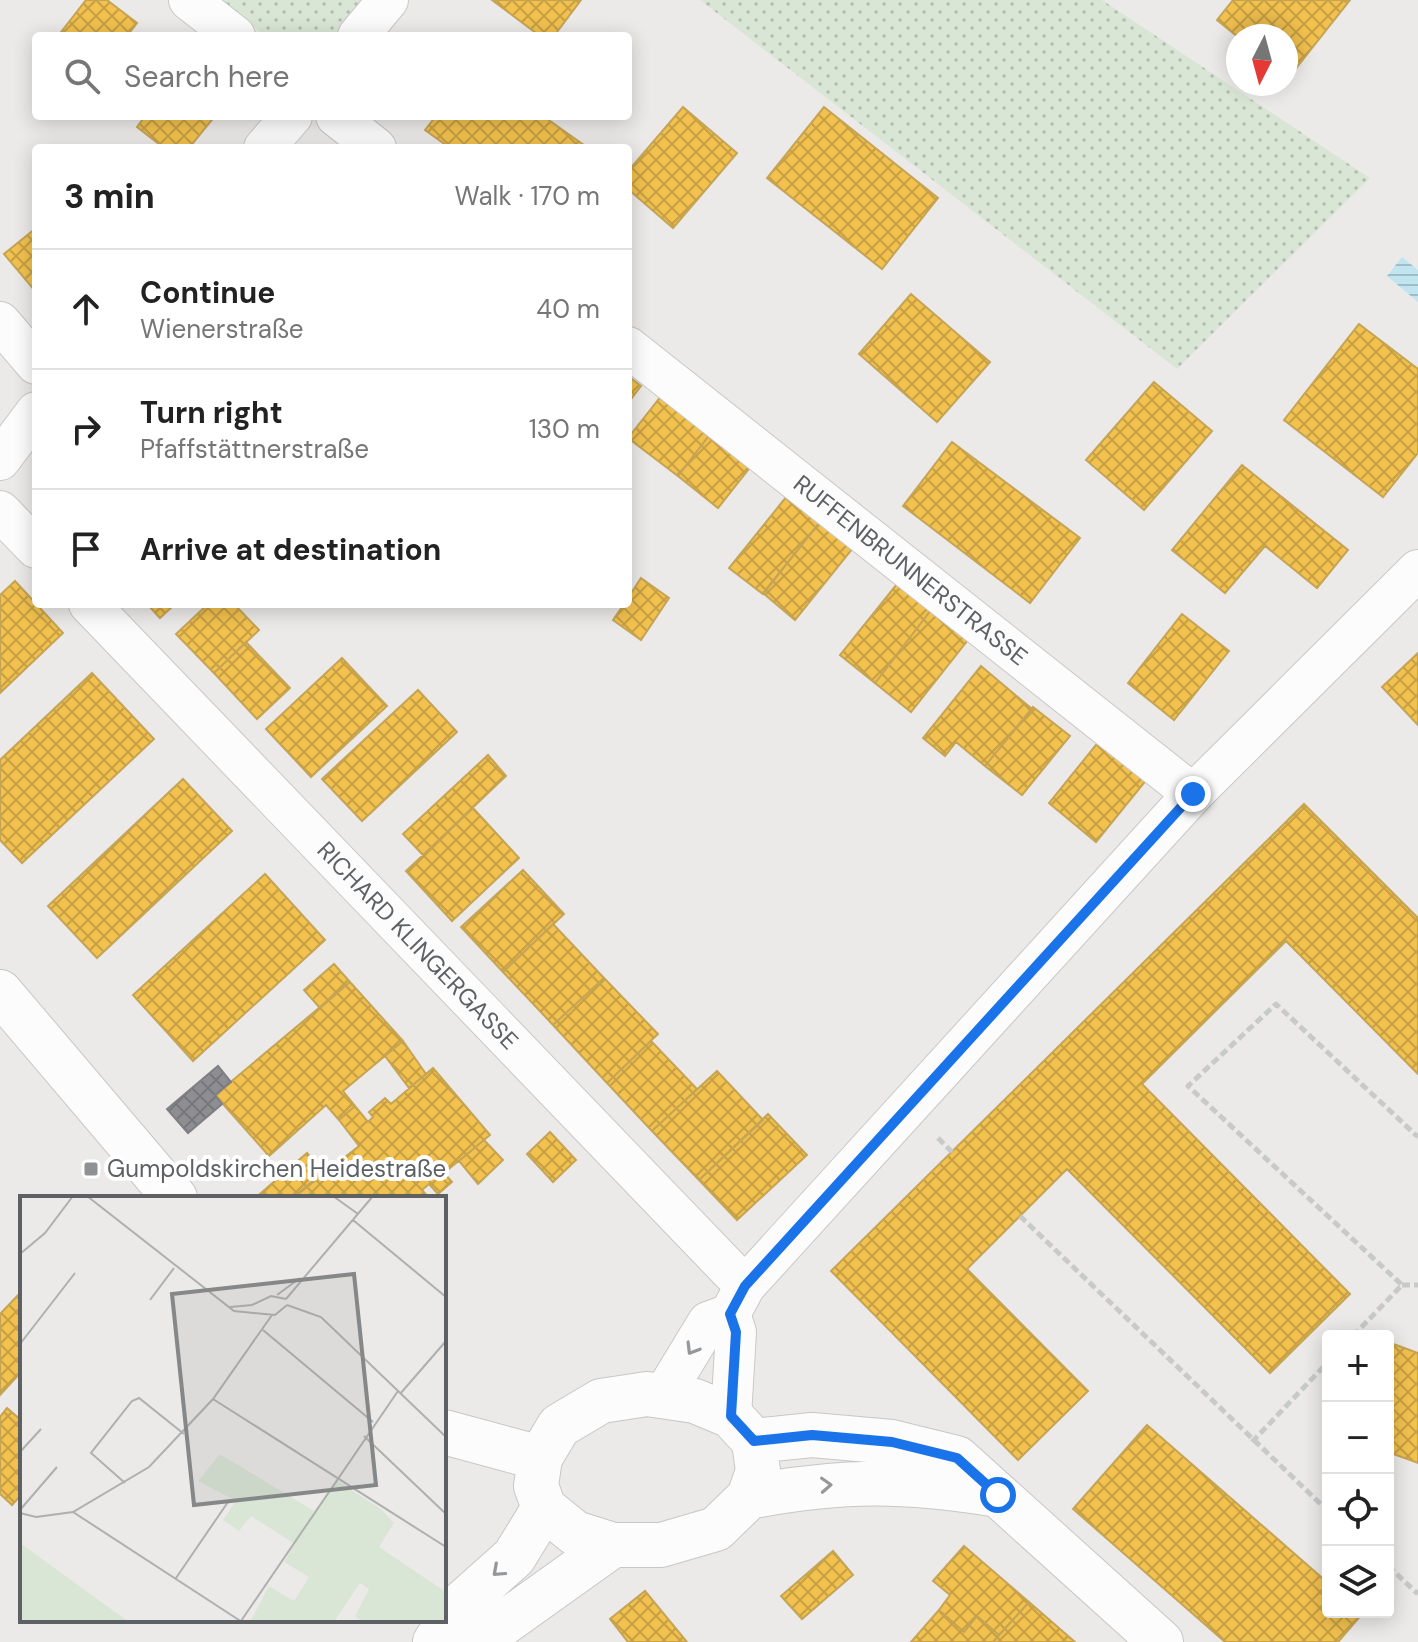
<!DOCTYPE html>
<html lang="en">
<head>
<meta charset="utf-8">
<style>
  body { margin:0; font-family:"DM Sans",sans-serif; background:#f2f2f2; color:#222 }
  .controls { position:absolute; right:24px; bottom:24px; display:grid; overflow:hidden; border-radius:8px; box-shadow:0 4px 20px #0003 }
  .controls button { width:72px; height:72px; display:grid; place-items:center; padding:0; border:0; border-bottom:2px solid #e0e0e0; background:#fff; color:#222; font:40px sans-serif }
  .compass { position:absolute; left:1226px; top:24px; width:72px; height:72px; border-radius:50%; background:#fff; box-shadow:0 4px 20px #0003; rotate:186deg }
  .stop { position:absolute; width:24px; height:24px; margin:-18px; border:6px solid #1a73e8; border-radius:50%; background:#fff }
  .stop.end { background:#1a73e8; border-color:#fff; box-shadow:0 2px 8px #0008 }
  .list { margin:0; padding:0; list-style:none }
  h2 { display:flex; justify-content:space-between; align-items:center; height:104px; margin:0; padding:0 32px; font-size:34px }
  h2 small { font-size:26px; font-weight:400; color:#767676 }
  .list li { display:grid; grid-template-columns:52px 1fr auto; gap:24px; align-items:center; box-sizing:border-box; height:120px; padding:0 32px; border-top:2px solid #e0e0e0 }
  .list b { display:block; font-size:30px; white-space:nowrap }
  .list p { margin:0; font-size:26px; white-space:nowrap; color:#767676 }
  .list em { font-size:26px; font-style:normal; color:#767676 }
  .icon { flex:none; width:44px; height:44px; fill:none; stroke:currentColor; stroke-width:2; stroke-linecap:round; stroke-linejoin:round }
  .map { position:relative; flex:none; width:1418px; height:1642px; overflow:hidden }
  .search { position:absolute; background:#fff; box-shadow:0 4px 20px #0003; left:32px; top:32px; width:600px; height:88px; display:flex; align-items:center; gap:20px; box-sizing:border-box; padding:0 28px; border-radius:8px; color:#767676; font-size:30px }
  .panel { position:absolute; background:#fff; box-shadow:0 4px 20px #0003; left:32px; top:144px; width:600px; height:464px; border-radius:8px }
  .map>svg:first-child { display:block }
  .grass { fill:url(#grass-dots) }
  .water { fill:url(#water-rules) }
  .homes { fill:url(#homes-cross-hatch); stroke:#c5a455; stroke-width:2 }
  .industry { fill:url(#industry-cross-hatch); stroke:#7f8084; stroke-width:2 }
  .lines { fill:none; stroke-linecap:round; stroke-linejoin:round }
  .street-casing { stroke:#c9c8c7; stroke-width:42 }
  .secondary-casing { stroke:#c6c7c6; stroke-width:46 }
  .path { stroke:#c7cac9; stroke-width:5; stroke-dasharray:8 4; stroke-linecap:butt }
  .street { stroke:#fcfcfc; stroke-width:40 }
  .secondary { stroke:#fcfcfc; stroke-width:44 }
  .oneway { stroke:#959799 }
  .route { stroke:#1a73e8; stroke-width:10 }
  .poi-dot { fill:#8f9192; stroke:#fff; stroke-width:3 }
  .labels { text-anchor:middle; stroke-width:8; stroke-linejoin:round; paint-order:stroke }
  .street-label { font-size:24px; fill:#5d6164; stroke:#fff }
  .poi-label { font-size:24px; fill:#5d6164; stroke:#fff; text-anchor:start }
  .inset-road { fill:none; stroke:#afafaf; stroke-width:2 }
  .view { fill:#858789; fill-opacity:0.15; stroke:#858789; stroke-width:4 }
  .inset-edge { fill:none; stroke:#5d6164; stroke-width:4 }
</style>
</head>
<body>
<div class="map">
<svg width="1418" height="1642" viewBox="0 0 1418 1642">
  <defs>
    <pattern id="grass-dots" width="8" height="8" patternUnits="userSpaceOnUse" patternTransform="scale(2)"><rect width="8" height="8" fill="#d9e6d5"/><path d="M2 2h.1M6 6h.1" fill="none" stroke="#b3beb0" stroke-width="1.8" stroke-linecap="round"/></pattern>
    <pattern id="water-rules" width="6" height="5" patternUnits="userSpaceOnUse" patternTransform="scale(2)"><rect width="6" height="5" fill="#c1e4f1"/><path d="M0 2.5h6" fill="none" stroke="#a0bcc7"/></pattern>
    <pattern id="homes-cross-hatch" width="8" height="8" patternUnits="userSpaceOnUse" patternTransform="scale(2)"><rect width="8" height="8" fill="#f2c14e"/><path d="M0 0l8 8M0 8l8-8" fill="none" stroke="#c7a044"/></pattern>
    <pattern id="industry-cross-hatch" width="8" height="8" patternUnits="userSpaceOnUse" patternTransform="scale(2)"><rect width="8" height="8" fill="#8d8d92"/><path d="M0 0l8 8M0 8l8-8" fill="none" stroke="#76777b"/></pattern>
  </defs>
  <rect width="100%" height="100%" fill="#eceae8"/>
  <path class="grass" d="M220,0H374L343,36H265Z
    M700,0H1102L1370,178L1177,369Z"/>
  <path class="water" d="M1402,257L1418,270V302L1387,276Z"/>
  <path class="homes" d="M86,0H107L137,23L127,36H58Z
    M492,0H581L554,36H540Z
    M1233,0H1350L1289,77L1286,36L1238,37L1217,20Z
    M683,107L737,153L673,228L628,189V171Z
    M824,107L938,198L882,269L767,178Z
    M145,116H215L189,148H164L137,127Z
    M436,116H543L588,148H450L425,130Z
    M36,228V292L4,254Z
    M911,294L990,362L937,422L859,354Z
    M1359,324L1418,369V453L1383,497L1284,420Z
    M628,376L641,386L628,403Z
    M1154,382L1212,431L1144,510L1086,460Z
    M662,395L711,433L678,476L628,438Z
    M711,433L752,465L718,508L678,476Z
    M952,442L1080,538L1030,603L903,506Z
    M1242,465L1348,550L1317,588L1265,546L1225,593L1172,550Z
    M787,496L820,522L763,594L729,568Z
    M820,522L853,548L795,620L763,593Z
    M641,578L669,598L641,640L613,620L624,604H628V598Z
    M15,581L63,633L0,693V595Z
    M897,584L931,610L875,683L840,655Z
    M147,604H175L160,618Z
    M208,604H234L259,630L214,673L176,634Z
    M931,610L968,640L911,712L875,683Z
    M1182,614L1229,651L1174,720L1128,683Z
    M246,642L290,688L257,719L214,673Z
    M1418,653V725L1382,687Z
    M342,658L387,706L311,777L266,729Z
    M981,666L1032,709L985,766L956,742L945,756L923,738Z
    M92,673L154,739L22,863L0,840V760Z
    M418,690L457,732L362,821L322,779Z
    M1033,707L1070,736L1022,795L985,766Z
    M1100,740L1148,778L1096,842L1049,803Z
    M488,755L506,776L423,855L403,834Z
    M183,779L232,831L97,958L48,906Z
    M1304,804L1418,918V1074L1286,941L1142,1084L1350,1294L1270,1373L1067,1169L967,1269L1088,1391L1018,1460L831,1271Z
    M473,808L519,858L452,921L406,871Z
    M523,870L564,914L503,972L461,927Z
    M265,874L325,940L193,1061L133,995Z
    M553,924L604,978L553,1025L503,972Z
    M334,964L350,982L320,1008L304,990Z
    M604,978L658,1034L607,1083L553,1025Z
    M350,982L403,1041L343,1091L355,1106L339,1120L326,1105L269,1156L215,1095Z
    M403,1041L426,1074L409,1088L385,1056Z
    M651,1041L697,1089L652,1131L607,1083Z
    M433,1068L490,1135L444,1173L452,1182L438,1194L429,1184L422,1190L429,1198H299L297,1195L359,1146L339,1120L355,1106L368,1122L373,1117L369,1112L385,1098L391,1104Z
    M717,1071L763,1120L699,1180L652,1131Z
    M768,1114L807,1155L737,1220L699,1180Z
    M550,1132L576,1160L553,1182L527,1154Z
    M484,1140L503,1160L478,1184L459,1161Z
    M307,1153L324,1172L292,1198H263L260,1194Z
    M22,1291V1371L0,1395V1314Z
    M1388,1342L1418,1353V1463L1388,1452Z
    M7,1408L22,1421V1494L12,1505L0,1494V1417Z
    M1147,1425L1328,1583V1612L1363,1613L1338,1642H1225L1073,1509Z
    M964,1546L1029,1602L999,1635L977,1616L964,1632L939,1610L950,1595L933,1581Z
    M833,1551L853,1575L802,1619L781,1596Z
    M645,1591L687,1642H628L610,1619Z
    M1029,1602L1075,1642H993Z
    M939,1610L964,1632L977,1616L999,1635L993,1642H911Z"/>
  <path class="industry" d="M218,1066L231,1082L215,1095L222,1104L188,1133L167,1109Z"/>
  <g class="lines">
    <defs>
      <g id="street">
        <path d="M189,0L235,36"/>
        <path d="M358,36L388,0"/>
        <path d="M336,116L376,148"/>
        <path d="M264,148L292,116"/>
        <path d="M0,322L36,364"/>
        <path id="s1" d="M628,347L1193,794"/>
        <path d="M0,460L36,412"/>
        <path d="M0,511L36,548"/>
        <path id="s2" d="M89,604L745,1286"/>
        <path d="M730,1314L736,1332L731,1416"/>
        <path d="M663,1396L708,1322L730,1314L745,1286L1193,794L1418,570"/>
      </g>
      <path id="secondary" d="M0,992L175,1198
        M647,1394L695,1401L731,1416L754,1441L758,1471L749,1497L716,1529L661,1545H613L575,1533L544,1508L536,1486L540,1458L559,1426L601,1401Z
        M444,1432L540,1458
        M754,1441L812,1435L892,1442L957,1458L1161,1642
        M749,1497C843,1479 904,1480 998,1495
        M435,1642L459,1606L514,1557L544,1508
        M469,1642L487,1635L613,1545"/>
    </defs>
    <use href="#street" class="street-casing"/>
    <use href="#secondary" class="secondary-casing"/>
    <path class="path" d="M938,1138L952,1152
      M1020,1216L1328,1511
      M1402,1285H1418
      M1353,1336L1402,1285L1188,1086L1276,1004L1418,1137
      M1252,1442L1328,1362
      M1388,1566L1418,1594"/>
    <use href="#street" class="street"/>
    <use href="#secondary" class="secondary"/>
  </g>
  <defs><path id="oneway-chevron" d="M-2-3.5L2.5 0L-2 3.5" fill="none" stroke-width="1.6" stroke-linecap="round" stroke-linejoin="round" transform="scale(2)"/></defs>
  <g class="oneway">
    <use href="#oneway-chevron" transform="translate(692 1349) rotate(121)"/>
    <use href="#oneway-chevron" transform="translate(826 1485) rotate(-3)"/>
    <use href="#oneway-chevron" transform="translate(498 1571) rotate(138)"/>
  </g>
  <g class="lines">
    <path class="route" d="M998,1495L957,1458L892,1442L812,1435L754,1441L731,1416L736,1332L730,1314L745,1286L1193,794"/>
  </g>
  <rect class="poi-dot" x="83" y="1161" width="16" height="16" rx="4"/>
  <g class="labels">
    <g class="street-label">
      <text dy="8" stroke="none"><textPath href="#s1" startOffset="360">RUFFENBRUNNERSTRASSE</textPath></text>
      <text dy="8" stroke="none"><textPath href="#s2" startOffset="474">RICHARD KLINGERGASSE</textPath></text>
    </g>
    <g class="poi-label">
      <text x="107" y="1177">Gumpoldskirchen Heidestraße</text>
    </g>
  </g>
  <g transform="translate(20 1196)">
    <rect width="426" height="426" fill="#eceae8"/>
    <path d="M200,258L294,315L316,284L362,314L374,327L359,351L426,396V426H343L335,420L349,393L340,387L314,426H230L249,390L274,405L289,381L264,366L275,348L231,320L219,335L203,324L216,305L178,285ZM0,347L109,426L0,425Z" fill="#d9e6d5"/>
    <path class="inset-road" d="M67,0L214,115L255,119L267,109M313,0L338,18M333,24L426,101M0,58L25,37L53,0M257,99L280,82M266,103L353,0M130,104L154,72M267,109L301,121L426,241M210,111L232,109L251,100L266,103M243,134L353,226M0,148L55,77M380,198L426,145M193,203L426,351M344,240L426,318M0,256L21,233M105,287L71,257L112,205L119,202L164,238M0,314L37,271M53,316L222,426M0,317L16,321L53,316L129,271L193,203L252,119M156,382L208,306M221,425L378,195"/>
    <path class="view" d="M334,78L356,289L174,309L152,98Z"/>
    <rect width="426" height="426" class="inset-edge"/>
  </g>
</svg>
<div class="controls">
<button>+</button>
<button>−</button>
<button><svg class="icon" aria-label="locate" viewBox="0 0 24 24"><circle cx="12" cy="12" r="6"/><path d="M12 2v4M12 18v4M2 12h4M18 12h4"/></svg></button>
<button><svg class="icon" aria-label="layers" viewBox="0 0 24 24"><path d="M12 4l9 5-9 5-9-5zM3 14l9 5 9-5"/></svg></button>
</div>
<svg class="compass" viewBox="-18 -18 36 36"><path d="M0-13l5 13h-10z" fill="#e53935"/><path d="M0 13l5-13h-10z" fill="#767676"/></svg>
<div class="stop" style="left:998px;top:1495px"></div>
<div class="stop end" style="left:1193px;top:794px"></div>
<div class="search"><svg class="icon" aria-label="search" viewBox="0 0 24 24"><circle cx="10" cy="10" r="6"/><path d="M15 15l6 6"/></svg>Search here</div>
<section class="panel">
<h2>3 min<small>Walk · 170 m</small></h2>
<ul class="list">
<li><svg class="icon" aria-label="ahead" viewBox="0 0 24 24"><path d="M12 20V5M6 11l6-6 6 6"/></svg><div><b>Continue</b><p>Wienerstraße</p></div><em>40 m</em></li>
<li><svg class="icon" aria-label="right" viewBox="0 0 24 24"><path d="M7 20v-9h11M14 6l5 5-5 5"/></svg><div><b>Turn right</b><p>Pfaffstättnerstraße</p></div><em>130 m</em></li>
<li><svg class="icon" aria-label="arrive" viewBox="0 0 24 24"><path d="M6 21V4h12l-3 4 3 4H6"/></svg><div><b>Arrive at destination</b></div></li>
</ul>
</section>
</div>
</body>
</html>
